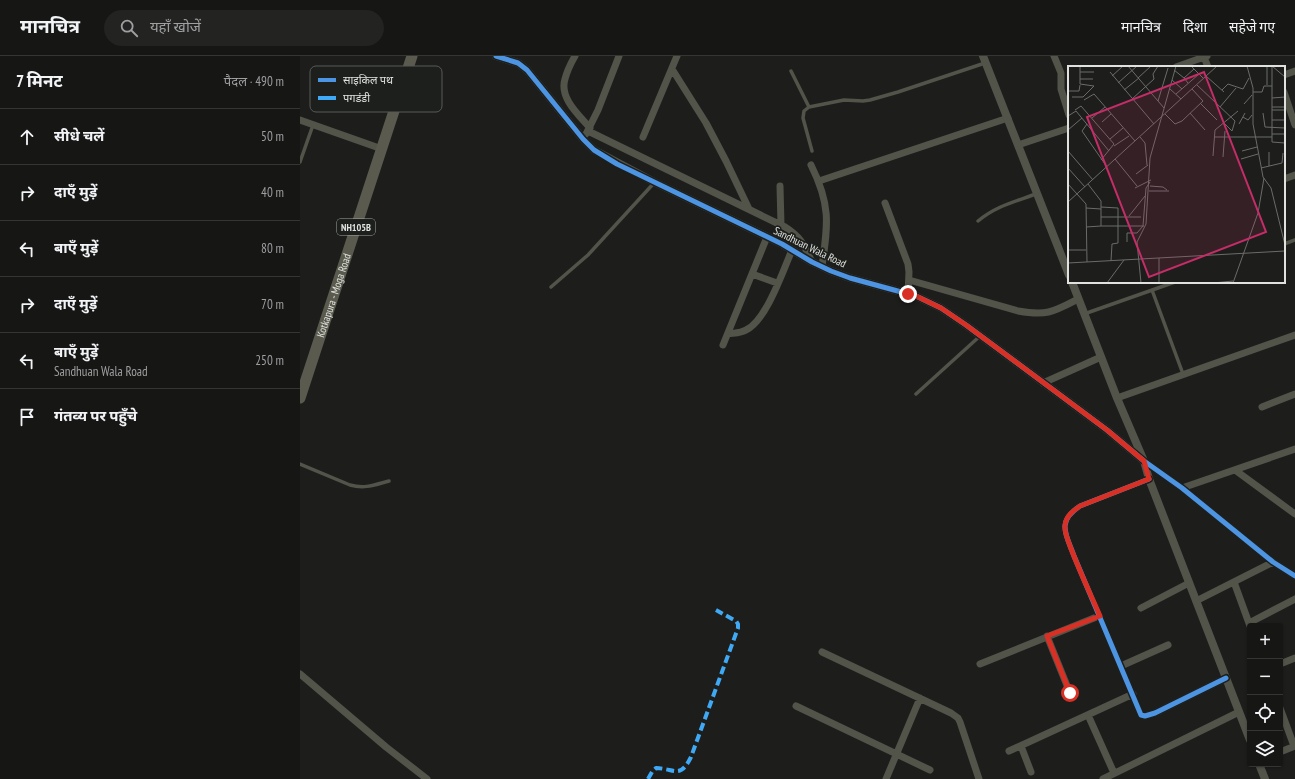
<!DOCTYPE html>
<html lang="hi">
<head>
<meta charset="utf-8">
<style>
  body { margin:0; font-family:"PT Sans Narrow","Noto Sans Devanagari",sans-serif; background:#232322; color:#f1f3f6 }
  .controls { position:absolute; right:12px; bottom:12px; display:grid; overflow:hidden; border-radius:4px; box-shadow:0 1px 3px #0004 }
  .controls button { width:36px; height:36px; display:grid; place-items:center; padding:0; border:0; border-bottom:1px solid #353534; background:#161615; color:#f1f3f6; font:20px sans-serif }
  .stop { position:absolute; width:12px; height:12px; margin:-9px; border:3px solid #d93025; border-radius:50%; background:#fff }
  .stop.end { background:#d93025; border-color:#fff; box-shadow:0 1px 4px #0008 }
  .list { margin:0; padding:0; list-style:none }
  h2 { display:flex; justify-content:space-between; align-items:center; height:52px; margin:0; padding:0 16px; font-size:17px }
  h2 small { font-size:13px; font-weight:400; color:#9e9fa0 }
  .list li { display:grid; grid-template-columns:26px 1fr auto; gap:12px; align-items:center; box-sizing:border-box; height:56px; padding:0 16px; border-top:1px solid #353534 }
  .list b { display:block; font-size:15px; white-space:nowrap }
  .list p { margin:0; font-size:13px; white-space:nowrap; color:#9e9fa0 }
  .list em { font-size:13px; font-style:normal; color:#9e9fa0 }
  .icon { flex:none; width:22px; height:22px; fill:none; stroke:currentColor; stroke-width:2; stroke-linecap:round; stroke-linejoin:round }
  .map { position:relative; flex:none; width:995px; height:723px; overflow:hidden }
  header { display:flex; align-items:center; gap:24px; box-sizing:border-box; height:56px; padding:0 20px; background:#161615; border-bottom:1px solid #353534 }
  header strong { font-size:19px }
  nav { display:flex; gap:22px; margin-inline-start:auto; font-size:14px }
  .search { width:280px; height:36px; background:#232322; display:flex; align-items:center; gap:10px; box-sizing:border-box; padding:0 14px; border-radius:22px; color:#9e9fa0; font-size:15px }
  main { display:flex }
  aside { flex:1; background:#161615 }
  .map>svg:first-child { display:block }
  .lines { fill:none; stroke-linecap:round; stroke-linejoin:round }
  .service { stroke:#525349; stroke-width:3.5 }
  .minor { stroke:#525349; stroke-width:7 }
  .tertiary { stroke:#525349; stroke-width:8 }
  .trunk { stroke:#5a5b4e; stroke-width:11 }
  .quiet { stroke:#3fa9f5; stroke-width:4; stroke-dasharray:8 4; stroke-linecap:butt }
  .cycleway-casing { stroke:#1c1f1b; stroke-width:8 }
  .cycleway { stroke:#4d94e3; stroke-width:5 }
  .route { stroke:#d93025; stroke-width:5 }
  .labels { text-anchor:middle; stroke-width:3.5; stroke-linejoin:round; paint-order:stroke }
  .shield { fill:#1c1f1b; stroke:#a5a8a4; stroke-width:1 }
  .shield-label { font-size:10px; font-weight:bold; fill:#e0e2df }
  .street-label { font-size:11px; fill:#e0e2df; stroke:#1c1f1b }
  .inset-road { fill:none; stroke:#6b6c6a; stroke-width:1 }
  .view { fill:#c52c68; fill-opacity:0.15; stroke:#c52c68; stroke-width:2 }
  .inset-edge { fill:none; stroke:#e0e2df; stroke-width:2 }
  .key { fill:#1c1f1b; stroke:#575a56; stroke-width:1 }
  .key-label { font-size:11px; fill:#e0e2df }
</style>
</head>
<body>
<header>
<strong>मानचित्र</strong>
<div class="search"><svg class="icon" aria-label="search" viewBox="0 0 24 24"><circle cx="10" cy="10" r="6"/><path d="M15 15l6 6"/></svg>यहाँ खोजें</div>
<nav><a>मानचित्र</a><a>दिशा</a><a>सहेजे गए</a></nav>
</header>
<main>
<aside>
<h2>7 मिनट<small>पैदल · 490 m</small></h2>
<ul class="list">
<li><svg class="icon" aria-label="ahead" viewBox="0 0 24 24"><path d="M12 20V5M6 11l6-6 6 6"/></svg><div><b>सीधे चलें</b></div><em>50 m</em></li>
<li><svg class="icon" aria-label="right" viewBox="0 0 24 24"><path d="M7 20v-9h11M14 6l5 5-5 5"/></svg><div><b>दाएँ मुड़ें</b></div><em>40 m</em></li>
<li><svg class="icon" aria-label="left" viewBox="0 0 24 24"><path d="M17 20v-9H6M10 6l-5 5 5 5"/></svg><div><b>बाएँ मुड़ें</b></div><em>80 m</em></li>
<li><svg class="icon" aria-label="right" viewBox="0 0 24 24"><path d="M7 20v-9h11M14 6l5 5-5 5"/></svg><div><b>दाएँ मुड़ें</b></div><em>70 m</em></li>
<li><svg class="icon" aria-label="left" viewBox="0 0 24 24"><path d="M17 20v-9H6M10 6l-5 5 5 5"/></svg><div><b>बाएँ मुड़ें</b><p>Sandhuan Wala Road</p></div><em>250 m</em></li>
<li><svg class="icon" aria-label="arrive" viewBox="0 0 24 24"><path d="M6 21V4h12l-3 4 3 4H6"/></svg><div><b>गंतव्य पर पहुँचे</b></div></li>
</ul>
</aside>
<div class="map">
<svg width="995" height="723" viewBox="0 0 995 723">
  <rect width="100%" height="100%" fill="#1d1e1c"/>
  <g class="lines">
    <path class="service" d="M491,15L509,51
      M512,95L503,62L504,55L509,51L544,44L563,45L570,44L598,36L685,7
      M0,106L13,69
      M678,165C696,150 714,146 736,138
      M984,188L995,184
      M251,231L288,199L354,127
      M852,234L883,318
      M784,258L875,226
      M616,338L680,280
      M0,408L50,429C65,433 74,429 89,425"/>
    <path class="minor" d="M275,0C271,7 267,15 265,23C259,42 279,59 290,72
      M754,0L761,17V33L769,59
      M904,1L908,11
      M876,11L907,0
      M372,13L406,67L426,105L449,153
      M984,19L995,15
      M984,36L995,69
      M0,64L82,93
      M288,75L485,171C501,181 504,189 512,206
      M286,78L298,54L319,0
      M343,81L377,0
      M718,89L769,72
      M511,109C531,149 528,168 522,210
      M984,123L995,119
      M519,125L708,62
      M480,130L481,169
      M585,147L608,208L609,216L608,238
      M452,218L477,227
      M609,224L718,255C747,260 753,256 778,243
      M428,278C434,277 441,277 446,274C466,265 483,215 492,194
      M423,289L467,181
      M743,327L801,301
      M817,342L995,279
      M962,351L995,338
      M844,405L882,432L973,506L995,520
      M935,414L995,458
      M849,423L780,450C756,466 766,478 774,500L841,659L845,660L855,657L926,622
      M882,432L995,393
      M934,526L950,570
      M896,545L973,506
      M841,552L889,527
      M949,567L995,543
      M747,580L770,637
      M522,596L651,657L658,662L660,666L679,723
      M680,608L799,560
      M980,608L995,602
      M821,610L868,589
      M0,618L86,691L127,723
      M496,650L630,714
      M980,652L994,690
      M788,659L814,717
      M721,690L731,716
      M709,695L833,638
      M980,696L995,690
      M586,723L620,642
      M803,723L939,656"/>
    <path class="tertiary" d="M196,0L218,7L227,14L283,83L294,94L354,126L482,188L512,206L531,215L550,222L616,240L641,252L666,269L807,374L844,405
      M683,0L769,219
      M772,226L817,342L844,405L849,423L950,684
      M959,708L965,723"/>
    <path class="trunk" id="s1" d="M0,342L112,0"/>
    <path class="quiet" d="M348,723L352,716L356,712C376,713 380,723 391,701L438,572V568L436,565L416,554"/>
    <defs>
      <path id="cycleway" d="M196,0L218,7L227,14L283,83L294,94L317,108L482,188L512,206L531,215L550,222L616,240L641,252L666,269L807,374L844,405L882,432L973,506L995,520
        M849,423L780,450C756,466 766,478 774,500L841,659L845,660L855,657L926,622"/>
    </defs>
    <use href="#cycleway" class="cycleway-casing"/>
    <use href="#cycleway" class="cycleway"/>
  </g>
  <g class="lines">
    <path class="route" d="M608,238L616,240L641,252L666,269L807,374L844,405L849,423L780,450C773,455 766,460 765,469C764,476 768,484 770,490C779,514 790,537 800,560L747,580L770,637"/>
  </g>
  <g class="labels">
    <rect class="shield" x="37" y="163" width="38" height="16" rx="3"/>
    <g class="shield-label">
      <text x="56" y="175">NH105B</text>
    </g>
    <g class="street-label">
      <text transform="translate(510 191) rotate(26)" y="4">Sandhuan Wala Road</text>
      <text dy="4" stroke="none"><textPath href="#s1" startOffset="108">Kotkapura - Moga Road</textPath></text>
    </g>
  </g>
  <g transform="translate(768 10)">
    <rect width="217" height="217" fill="#1d1e1c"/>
    <path class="inset-road" d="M60,0L96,42M123,0L135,12M179,0L185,22V58L193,100L195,111L203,122L217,179M199,0V19M204,0V76L217,77M204,0L217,11M106,4L116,12M12,6H26M42,6L86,58M44,10L55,0M138,10L156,26M70,12L83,0M12,13H25M104,14L114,23M50,17L69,0M120,17L116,12L126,3M129,19L167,55L164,65L156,57M102,23L113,33M56,24L71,12M154,24L160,18L175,23L181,12M1,25H11L12,19M185,26H194L196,20H204M108,28L131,8M4,31H15L26,20L12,18V0M204,32L217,31M64,33L86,13L85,8L90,0M16,34L26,28L67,75M90,35L100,2M132,37L149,54M176,38L184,29M152,41L168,22M204,41H217M7,44L13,40L46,78L33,94M204,44H217M122,47L137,64M195,47L197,61L217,62M97,48L107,58L114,55L135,35L124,23M0,50L8,45L41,85M175,51L180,54L184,49M24,52L37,41M204,54H217M34,56L43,48M19,58L14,65L39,101M171,58L177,47M0,64L14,52M204,68H217M72,71L77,77L79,99M146,71H204M42,73L55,62M46,80L61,70M0,85L25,114M174,85L189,81M201,86V100M145,90L147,64L170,45M155,91L157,65M47,93L69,120M173,93L190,88M0,102L17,121M193,102L214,97L215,87M68,108L80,99M0,118L18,138L19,196M82,120L95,121L99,124M67,122L83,114M81,125H101M0,136L149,0M33,141L50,142V177L44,178L43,195M18,142L33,143M61,150L77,130M33,151H73M33,160H76M75,160L78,122L82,116M18,161L33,160V135L20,118M59,176V167H69L75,160M0,184H18M0,197L217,185M39,217L56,194M73,217L69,176L78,158L82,92L108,0M91,217V192M145,217L165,215M165,217L190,147L196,112"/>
    <path class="view" d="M136,6L198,166L81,211L19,51Z"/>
    <rect width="217" height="217" class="inset-edge"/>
  </g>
  <rect x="10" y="10" width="132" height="46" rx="6" class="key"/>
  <rect x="18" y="22" width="18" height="4" fill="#4d94e3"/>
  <rect x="18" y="40" width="18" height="4" fill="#3fa9f5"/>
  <g class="key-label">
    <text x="43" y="28">साइकिल पथ</text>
    <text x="43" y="46">पगडंडी</text>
  </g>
</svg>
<div class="controls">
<button>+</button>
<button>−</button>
<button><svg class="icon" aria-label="locate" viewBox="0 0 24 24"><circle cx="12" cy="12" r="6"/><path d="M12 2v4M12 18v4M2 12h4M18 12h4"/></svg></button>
<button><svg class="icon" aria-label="layers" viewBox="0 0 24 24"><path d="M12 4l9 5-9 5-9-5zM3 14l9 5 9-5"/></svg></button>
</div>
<div class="stop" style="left:770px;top:637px"></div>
<div class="stop end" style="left:608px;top:238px"></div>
</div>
</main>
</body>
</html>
